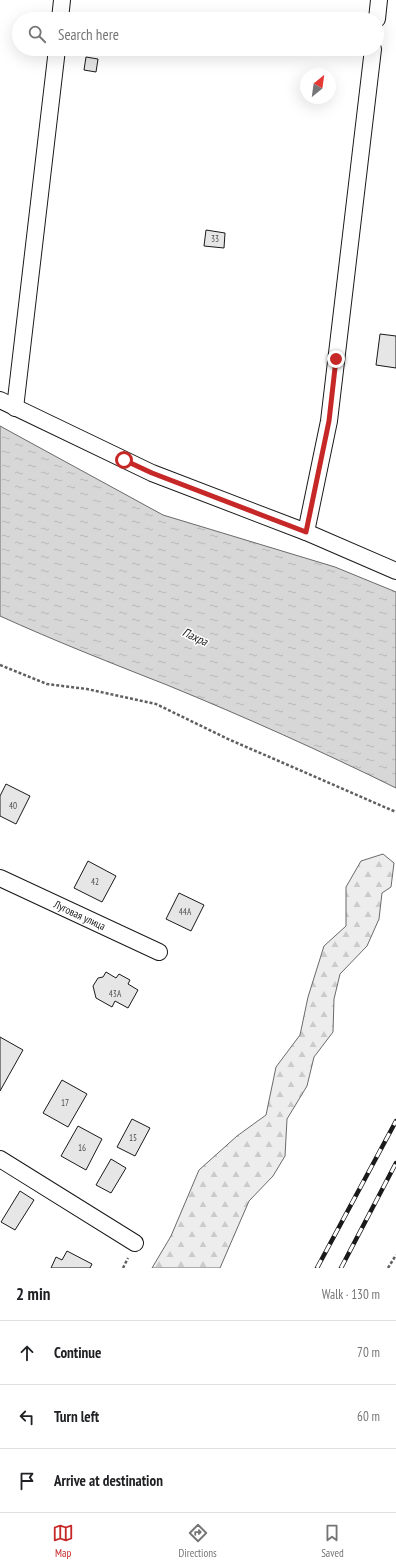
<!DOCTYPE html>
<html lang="en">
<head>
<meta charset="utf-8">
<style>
  body { margin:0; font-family:"PT Sans Narrow",sans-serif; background:#f2f2f2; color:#202124 }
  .compass { position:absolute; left:300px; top:68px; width:36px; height:36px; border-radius:50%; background:#fff; box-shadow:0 4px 16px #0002; rotate:29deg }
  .stop { position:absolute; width:12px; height:12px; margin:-9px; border:3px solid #c62828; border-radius:50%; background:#fff }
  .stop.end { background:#c62828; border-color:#fff; box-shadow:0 1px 4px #0008 }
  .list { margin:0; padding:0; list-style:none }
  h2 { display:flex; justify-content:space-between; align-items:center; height:52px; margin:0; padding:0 16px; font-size:17px }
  h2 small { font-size:13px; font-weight:400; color:#757577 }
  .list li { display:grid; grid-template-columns:26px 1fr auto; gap:12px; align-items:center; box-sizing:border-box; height:64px; padding:0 16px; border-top:1px solid #e0e0e0 }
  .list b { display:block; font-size:15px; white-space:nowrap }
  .list em { font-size:13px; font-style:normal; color:#757577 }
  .icon { flex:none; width:22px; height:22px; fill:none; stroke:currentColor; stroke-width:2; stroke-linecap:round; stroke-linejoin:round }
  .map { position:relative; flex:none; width:396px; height:1268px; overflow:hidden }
  .search { position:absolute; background:#fff; box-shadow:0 4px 16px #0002; left:12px; right:12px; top:12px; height:44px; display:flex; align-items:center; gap:10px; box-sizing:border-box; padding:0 14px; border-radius:22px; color:#757577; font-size:15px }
  .sheet { height:244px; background:#fff }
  nav { display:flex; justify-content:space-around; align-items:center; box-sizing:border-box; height:56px; border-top:1px solid #e0e0e0; background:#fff; font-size:11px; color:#757577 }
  nav a { display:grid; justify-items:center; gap:2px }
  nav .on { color:#c62828 }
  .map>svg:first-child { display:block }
  .forest { fill:url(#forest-firs); stroke:#6a6a6a }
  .water { fill:url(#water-ripples); stroke:#6a6a6a }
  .building { fill:#e6e6e6; stroke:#1a1a1a }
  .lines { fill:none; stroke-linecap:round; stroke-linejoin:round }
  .minor-casing { stroke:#1a1a1a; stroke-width:18 }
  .path { stroke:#5f5f5f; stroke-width:2.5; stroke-dasharray:3 2; stroke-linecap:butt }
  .minor { stroke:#fff; stroke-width:16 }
  .rail-casing { stroke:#1a1a1a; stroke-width:4.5 }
  .rail { stroke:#fff; stroke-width:3; stroke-dasharray:9; stroke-linecap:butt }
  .route { stroke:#c62828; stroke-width:5 }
  .labels { text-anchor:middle; stroke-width:3; stroke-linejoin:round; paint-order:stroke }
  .number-label { font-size:9px; fill:#4d4d4d }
  .street-label { font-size:11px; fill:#1a1a1a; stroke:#fff }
  .water-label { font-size:12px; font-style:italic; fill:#1a1a1a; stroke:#fff }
</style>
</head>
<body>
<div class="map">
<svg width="396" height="1268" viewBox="0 0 396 1268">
  <defs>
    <pattern id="forest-firs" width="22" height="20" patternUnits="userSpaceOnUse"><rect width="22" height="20" fill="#ededed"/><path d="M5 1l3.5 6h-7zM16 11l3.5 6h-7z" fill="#cbcbcb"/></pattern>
    <pattern id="water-ripples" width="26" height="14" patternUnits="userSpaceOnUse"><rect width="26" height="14" fill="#d7d7d7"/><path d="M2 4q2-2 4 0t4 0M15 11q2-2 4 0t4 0" fill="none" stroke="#b8b8b8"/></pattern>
  </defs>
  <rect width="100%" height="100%" fill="#fff"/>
  <path class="forest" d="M383,854L394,863L391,887L382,893L379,919L367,946L340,974L334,999L333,1032L314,1057L307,1086L287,1119L285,1156L273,1176L249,1201L220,1268H152L171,1236L199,1170L237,1136L266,1115L276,1067L300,1035L308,997L324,946L346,926V887L361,861Z"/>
  <path class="water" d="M0,426L163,515L335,567L396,592V788C321,751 245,717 167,685C111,663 55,641 0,616Z"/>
  <path class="building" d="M86,57L98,59L96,72L84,70Z
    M206,230L225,233L224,248L204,246Z
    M380,334L396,336V368L376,365Z
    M6,784L30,796L16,824L0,816V796Z
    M88,861L116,876L102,902L74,888Z
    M179,893L204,905L191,931L166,919Z
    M106,972L116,978L119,974L130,980L128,984L138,990L128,1008L115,1001L112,1007L96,998L93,986L98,978L103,977Z
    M0,1037L23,1050L0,1091Z
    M62,1080L87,1094L68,1127L43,1113Z
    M132,1119L150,1128L135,1156L117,1147Z
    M78,1126L102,1139L86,1170L61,1156Z
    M111,1159L126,1168L111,1193L96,1185Z
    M20,1191L34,1200L15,1230L1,1222Z
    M67,1251L92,1264L90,1268H51L56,1257L62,1260Z"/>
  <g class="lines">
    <defs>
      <g id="minor">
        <path d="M60,19L62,0"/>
        <path d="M377,19L379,0"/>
        <path d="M0,400L152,473L306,532L396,571"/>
        <path d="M15,408L57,49"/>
        <path d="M306,532L329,421L373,49"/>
        <path id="s1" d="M0,878L159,952"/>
        <path d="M0,1159L135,1243"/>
      </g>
    </defs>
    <use href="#minor" class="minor-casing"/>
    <path class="path" d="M0,665L47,684L87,689L156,704L228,739L396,812
      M123,1268L128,1258
      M388,1268L396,1255"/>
    <use href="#minor" class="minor"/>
    <defs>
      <path id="rail" d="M317,1268L396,1121
        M341,1268L396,1163"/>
    </defs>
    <use href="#rail" class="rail-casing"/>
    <use href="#rail" class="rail"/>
  </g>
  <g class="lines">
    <path class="route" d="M124,460L152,473L306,532L329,421L336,359"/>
  </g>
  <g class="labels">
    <g class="number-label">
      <text x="215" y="242">33</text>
      <text x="13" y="809">40</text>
      <text x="95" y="885">42</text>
      <text x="185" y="915">44А</text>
      <text x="115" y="997">43А</text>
      <text x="65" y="1106">17</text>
      <text x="133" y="1141">15</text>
      <text x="82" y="1151">16</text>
    </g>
    <g class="street-label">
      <text dy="4" stroke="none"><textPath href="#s1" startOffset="88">Луговая улица</textPath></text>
    </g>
    <g class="water-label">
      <text transform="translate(195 637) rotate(25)" y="4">Пахра</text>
    </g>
  </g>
</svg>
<svg class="compass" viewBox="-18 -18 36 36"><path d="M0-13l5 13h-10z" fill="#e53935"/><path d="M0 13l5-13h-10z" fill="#757577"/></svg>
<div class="stop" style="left:124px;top:460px"></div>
<div class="stop end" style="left:336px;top:359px"></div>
<div class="search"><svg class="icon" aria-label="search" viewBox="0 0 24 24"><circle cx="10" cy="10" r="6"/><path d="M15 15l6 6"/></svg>Search here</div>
</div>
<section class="sheet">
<h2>2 min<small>Walk · 130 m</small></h2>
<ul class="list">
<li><svg class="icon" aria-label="ahead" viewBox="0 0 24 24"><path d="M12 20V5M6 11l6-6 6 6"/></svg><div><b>Continue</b></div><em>70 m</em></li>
<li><svg class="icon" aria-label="left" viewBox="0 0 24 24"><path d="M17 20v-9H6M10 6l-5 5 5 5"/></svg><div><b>Turn left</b></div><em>60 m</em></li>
<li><svg class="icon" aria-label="arrive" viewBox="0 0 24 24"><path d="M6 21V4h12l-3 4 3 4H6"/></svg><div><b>Arrive at destination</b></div></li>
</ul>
</section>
<nav>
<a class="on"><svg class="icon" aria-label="map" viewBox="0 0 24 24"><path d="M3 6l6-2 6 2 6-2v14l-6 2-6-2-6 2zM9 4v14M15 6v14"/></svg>Map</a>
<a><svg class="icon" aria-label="directions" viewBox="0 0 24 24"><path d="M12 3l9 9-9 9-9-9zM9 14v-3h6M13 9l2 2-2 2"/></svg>Directions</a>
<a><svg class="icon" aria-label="saved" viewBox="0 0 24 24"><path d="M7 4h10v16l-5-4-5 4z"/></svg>Saved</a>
</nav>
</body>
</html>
